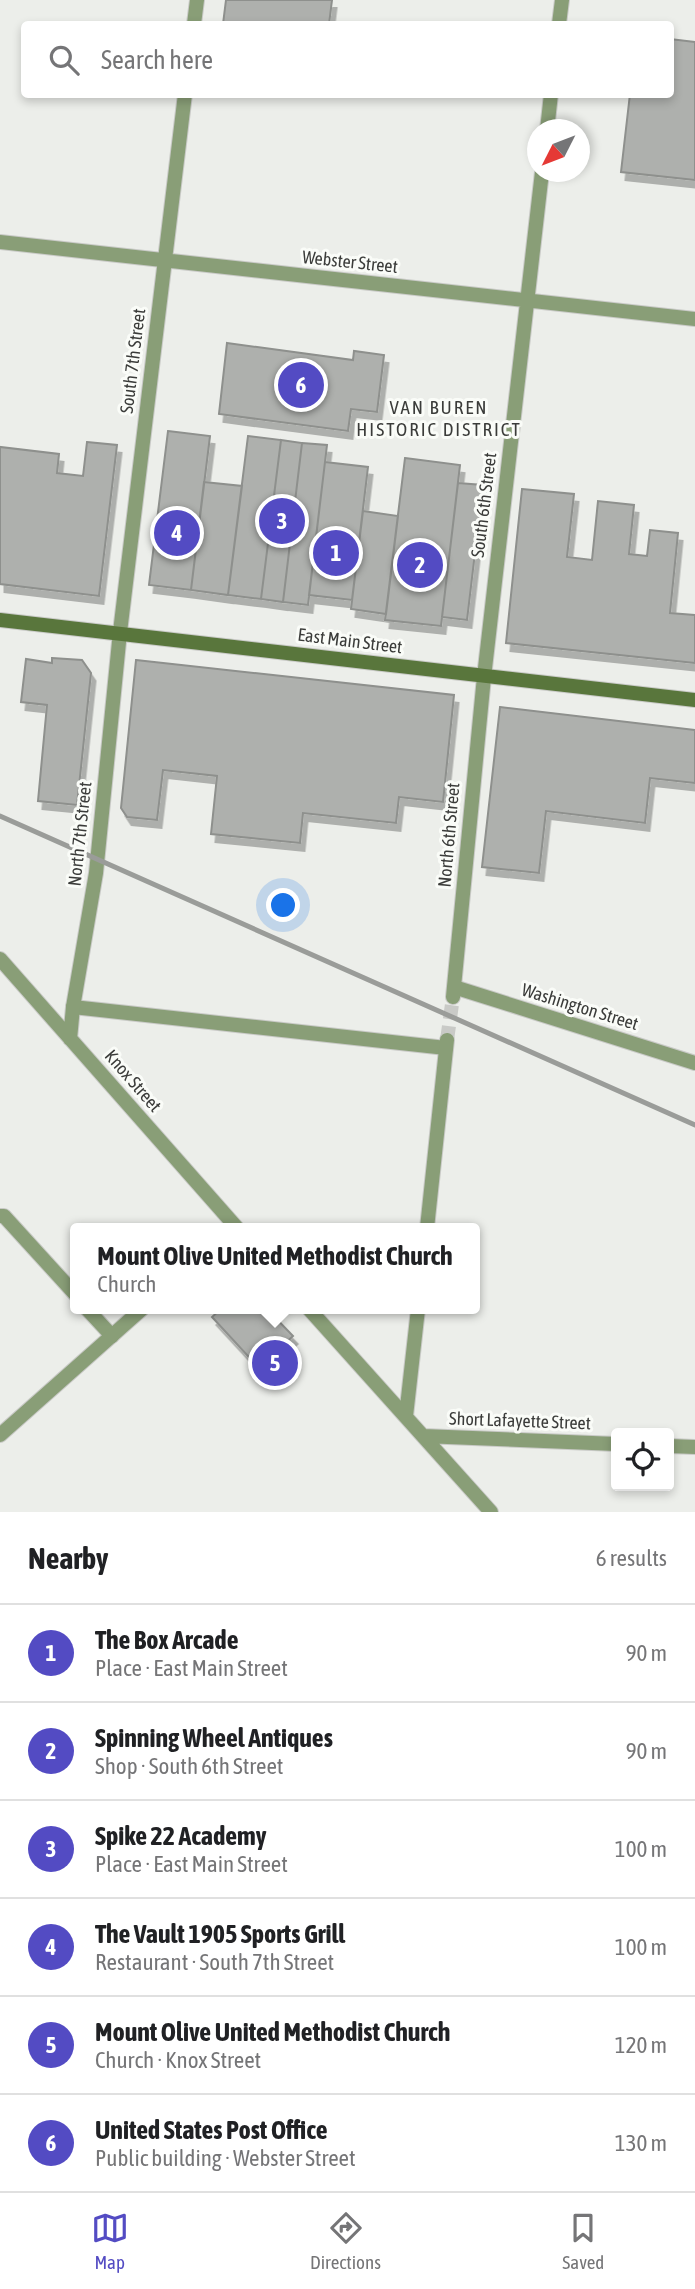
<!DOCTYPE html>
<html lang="en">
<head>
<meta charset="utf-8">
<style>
  body { margin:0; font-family:"Asap Condensed",sans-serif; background:#f2f2f2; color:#202124 }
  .controls { position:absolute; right:21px; bottom:21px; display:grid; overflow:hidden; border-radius:7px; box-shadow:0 4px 10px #0003 }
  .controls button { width:63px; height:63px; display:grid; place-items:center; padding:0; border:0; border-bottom:2px solid #e0e0e0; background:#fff; color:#202124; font:35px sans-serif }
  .compass { position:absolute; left:527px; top:119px; width:63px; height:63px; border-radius:50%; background:#fff; box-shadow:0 4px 10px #0003; rotate:228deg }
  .you { position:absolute; left:284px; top:906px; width:24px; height:24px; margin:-18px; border:5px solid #fff; border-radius:50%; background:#1a73e8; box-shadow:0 0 0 10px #1a73e833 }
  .badge { display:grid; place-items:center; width:46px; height:46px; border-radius:50%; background:#534bc3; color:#fff; font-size:23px; font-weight:700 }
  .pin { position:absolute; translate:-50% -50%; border:4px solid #fff; box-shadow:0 2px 7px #0006 }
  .popup { position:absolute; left:70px; top:1223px; width:410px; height:91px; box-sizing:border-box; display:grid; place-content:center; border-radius:7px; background:#fff; filter:drop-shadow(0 2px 5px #0005); font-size:23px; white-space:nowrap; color:#757577 }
  .popup b { font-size:26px; color:#202124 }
  .popup::after { content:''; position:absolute; left:50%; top:100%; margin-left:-14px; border:14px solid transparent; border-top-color:#fff }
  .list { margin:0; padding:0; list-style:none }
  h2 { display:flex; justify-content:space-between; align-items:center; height:91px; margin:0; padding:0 28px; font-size:30px }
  h2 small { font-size:23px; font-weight:400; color:#757577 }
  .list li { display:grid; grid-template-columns:46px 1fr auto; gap:21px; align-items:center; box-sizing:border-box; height:98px; padding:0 28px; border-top:2px solid #e0e0e0 }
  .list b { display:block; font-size:26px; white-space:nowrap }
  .list p { margin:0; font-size:23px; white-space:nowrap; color:#757577 }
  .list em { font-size:23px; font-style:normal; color:#757577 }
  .icon { flex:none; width:38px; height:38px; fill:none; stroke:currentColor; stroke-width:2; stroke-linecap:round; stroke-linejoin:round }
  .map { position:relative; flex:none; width:695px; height:1512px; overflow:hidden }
  .search { position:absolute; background:#fff; box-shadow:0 4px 10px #0003; left:21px; right:21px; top:21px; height:77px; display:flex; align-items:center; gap:18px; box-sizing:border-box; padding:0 24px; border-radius:7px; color:#757577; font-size:26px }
  .sheet { height:679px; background:#fff }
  nav { display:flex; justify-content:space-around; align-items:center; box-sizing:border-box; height:98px; border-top:2px solid #e0e0e0; background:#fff; font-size:19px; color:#757577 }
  nav a { display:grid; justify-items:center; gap:4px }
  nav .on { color:#534bc3 }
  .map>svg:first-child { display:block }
  .building { fill:#aeb0ad; stroke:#8e908d; stroke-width:2; filter:url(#shadow) }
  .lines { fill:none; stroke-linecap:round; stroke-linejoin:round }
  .street-tunnel { stroke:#c9cac7; stroke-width:14; stroke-dasharray:14 7; stroke-linecap:butt }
  .lane-casing { stroke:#c9cac7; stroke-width:16 }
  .street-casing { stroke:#c9cac7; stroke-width:16 }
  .secondary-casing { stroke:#c9cac7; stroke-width:16 }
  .lane { stroke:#899e77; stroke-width:14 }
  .street { stroke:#899e77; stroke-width:14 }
  .secondary { stroke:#59763c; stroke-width:14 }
  .rail { stroke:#9a9c99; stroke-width:5 }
  .labels { text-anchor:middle; stroke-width:6; stroke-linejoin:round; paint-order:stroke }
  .street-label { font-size:18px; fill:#3b3c3a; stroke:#fafcf8 }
  .neighbourhood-label { font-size:19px; letter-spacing:2px; fill:#3b3c3a; stroke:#fafcf8 }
</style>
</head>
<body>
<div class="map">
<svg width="695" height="1512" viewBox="0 0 695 1512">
  <defs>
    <filter id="shadow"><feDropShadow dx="4.5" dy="8" stdDeviation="0" flood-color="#0004"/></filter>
  </defs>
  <rect width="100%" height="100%" fill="#eceeea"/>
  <path class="building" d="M226,0H332L329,24H223Z
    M670,39L695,42V180L621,172L630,94H670Z
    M227,343L353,360L354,351L384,355L377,412L351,409L348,431L219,414Z
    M168,431L210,436L191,590L149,585Z
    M248,436L281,440L261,599L228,595Z
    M281,440L302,443L283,602L261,599Z
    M87,442L117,445L99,596L0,584V447L59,454L57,473L83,476Z
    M302,443L327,445L308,605L283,602Z
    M405,458L460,465L441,626L385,620Z
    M325,462L368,467L352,600L309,595Z
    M204,482L242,486L228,595L191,590Z
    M458,483L483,485L467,620L442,617Z
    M522,489L574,494L567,557L592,560L598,501L634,505L629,554L647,556L650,530L678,533L670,613L695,615V663L506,643Z
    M363,511L398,516L386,614L351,609Z
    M52,658L82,660L91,673L77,805L38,801L47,705L21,702L26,659L52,663Z
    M136,660L454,695L443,802L399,797L396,823L303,813L300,843L211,834L217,776L163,770L157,820L127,817L121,808Z
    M500,707L695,730V783L650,778L645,823L546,811L539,873L482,867Z
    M221,1309H267L293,1336L259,1368L212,1317Z"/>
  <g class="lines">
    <path class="street-tunnel" d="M447,1040L453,997"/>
    <defs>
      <path id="lane" d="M73,1007L446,1048
        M0,1216H4L76,1295
        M87,1309L112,1336"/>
      <path id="street" d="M194,24L197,0
        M559,24L562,0
        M547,130L551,94
        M0,242L695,319
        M0,959L237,1228
        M454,987L695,1063
        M453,997L484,677L542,172
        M70,1039L73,1007L96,873L120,632L185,94
        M427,1228L447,1040
        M309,1309L491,1512
        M406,1416L418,1309
        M0,1435L142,1309
        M423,1436L616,1444
        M669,1446L695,1447"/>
      <path id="secondary" d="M0,620L695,700"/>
    </defs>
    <use href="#lane" class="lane-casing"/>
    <use href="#street" class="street-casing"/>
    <use href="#secondary" class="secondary-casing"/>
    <use href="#lane" class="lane"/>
    <use href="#street" class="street"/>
    <use href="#secondary" class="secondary"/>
    <path class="rail" d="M0,816L695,1125"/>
  </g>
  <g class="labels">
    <g class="street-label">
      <text transform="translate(350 262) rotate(6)" y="6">Webster Street</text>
      <text transform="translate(133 361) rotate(-83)" y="6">South 7th Street</text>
      <text transform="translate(484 505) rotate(-83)" y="6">South 6th Street</text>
      <text transform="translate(350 641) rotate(7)" y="6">East Main Street</text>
      <text transform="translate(80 834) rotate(-84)" y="6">North 7th Street</text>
      <text transform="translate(449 835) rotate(-85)" y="6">North 6th Street</text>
      <text transform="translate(580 1007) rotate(17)" y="6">Washington Street</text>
      <text transform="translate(133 1081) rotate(49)" y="6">Knox Street</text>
      <text transform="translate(520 1421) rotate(2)" y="6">Short Lafayette Street</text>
    </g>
    <g class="neighbourhood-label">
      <text x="439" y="414">VAN BUREN<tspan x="439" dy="22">HISTORIC DISTRICT</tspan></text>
    </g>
  </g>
</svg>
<div class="controls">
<button><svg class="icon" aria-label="locate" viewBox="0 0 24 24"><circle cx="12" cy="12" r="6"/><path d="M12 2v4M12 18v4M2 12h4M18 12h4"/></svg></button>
</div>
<svg class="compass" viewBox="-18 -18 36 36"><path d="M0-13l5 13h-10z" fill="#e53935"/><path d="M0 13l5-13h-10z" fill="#757577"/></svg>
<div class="you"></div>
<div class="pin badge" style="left:336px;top:553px">1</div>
<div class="pin badge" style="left:420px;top:565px">2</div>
<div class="pin badge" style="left:282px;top:521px">3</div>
<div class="pin badge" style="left:177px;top:533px">4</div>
<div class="pin badge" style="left:275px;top:1363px">5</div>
<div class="popup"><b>Mount Olive United Methodist Church</b>Church</div>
<div class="pin badge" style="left:301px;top:385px">6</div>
<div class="search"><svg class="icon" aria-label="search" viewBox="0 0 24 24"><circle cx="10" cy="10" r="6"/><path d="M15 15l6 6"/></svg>Search here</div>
</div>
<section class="sheet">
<h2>Nearby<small>6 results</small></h2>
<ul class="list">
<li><span class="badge">1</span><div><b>The Box Arcade</b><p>Place · East Main Street</p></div><em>90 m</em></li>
<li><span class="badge">2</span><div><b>Spinning Wheel Antiques</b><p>Shop · South 6th Street</p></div><em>90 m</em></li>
<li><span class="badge">3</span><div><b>Spike 22 Academy</b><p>Place · East Main Street</p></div><em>100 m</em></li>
<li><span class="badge">4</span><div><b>The Vault 1905 Sports Grill</b><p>Restaurant · South 7th Street</p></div><em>100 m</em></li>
<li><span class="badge">5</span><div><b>Mount Olive United Methodist Church</b><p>Church · Knox Street</p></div><em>120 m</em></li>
<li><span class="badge">6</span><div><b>United States Post Office</b><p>Public building · Webster Street</p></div><em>130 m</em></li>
</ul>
</section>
<nav>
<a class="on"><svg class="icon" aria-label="map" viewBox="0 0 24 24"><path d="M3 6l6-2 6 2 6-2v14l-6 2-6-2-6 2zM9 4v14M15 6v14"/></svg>Map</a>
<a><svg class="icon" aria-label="directions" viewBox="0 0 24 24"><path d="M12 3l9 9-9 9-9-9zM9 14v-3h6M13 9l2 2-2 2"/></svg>Directions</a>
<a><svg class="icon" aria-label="saved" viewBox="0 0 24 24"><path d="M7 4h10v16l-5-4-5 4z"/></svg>Saved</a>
</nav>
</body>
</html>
